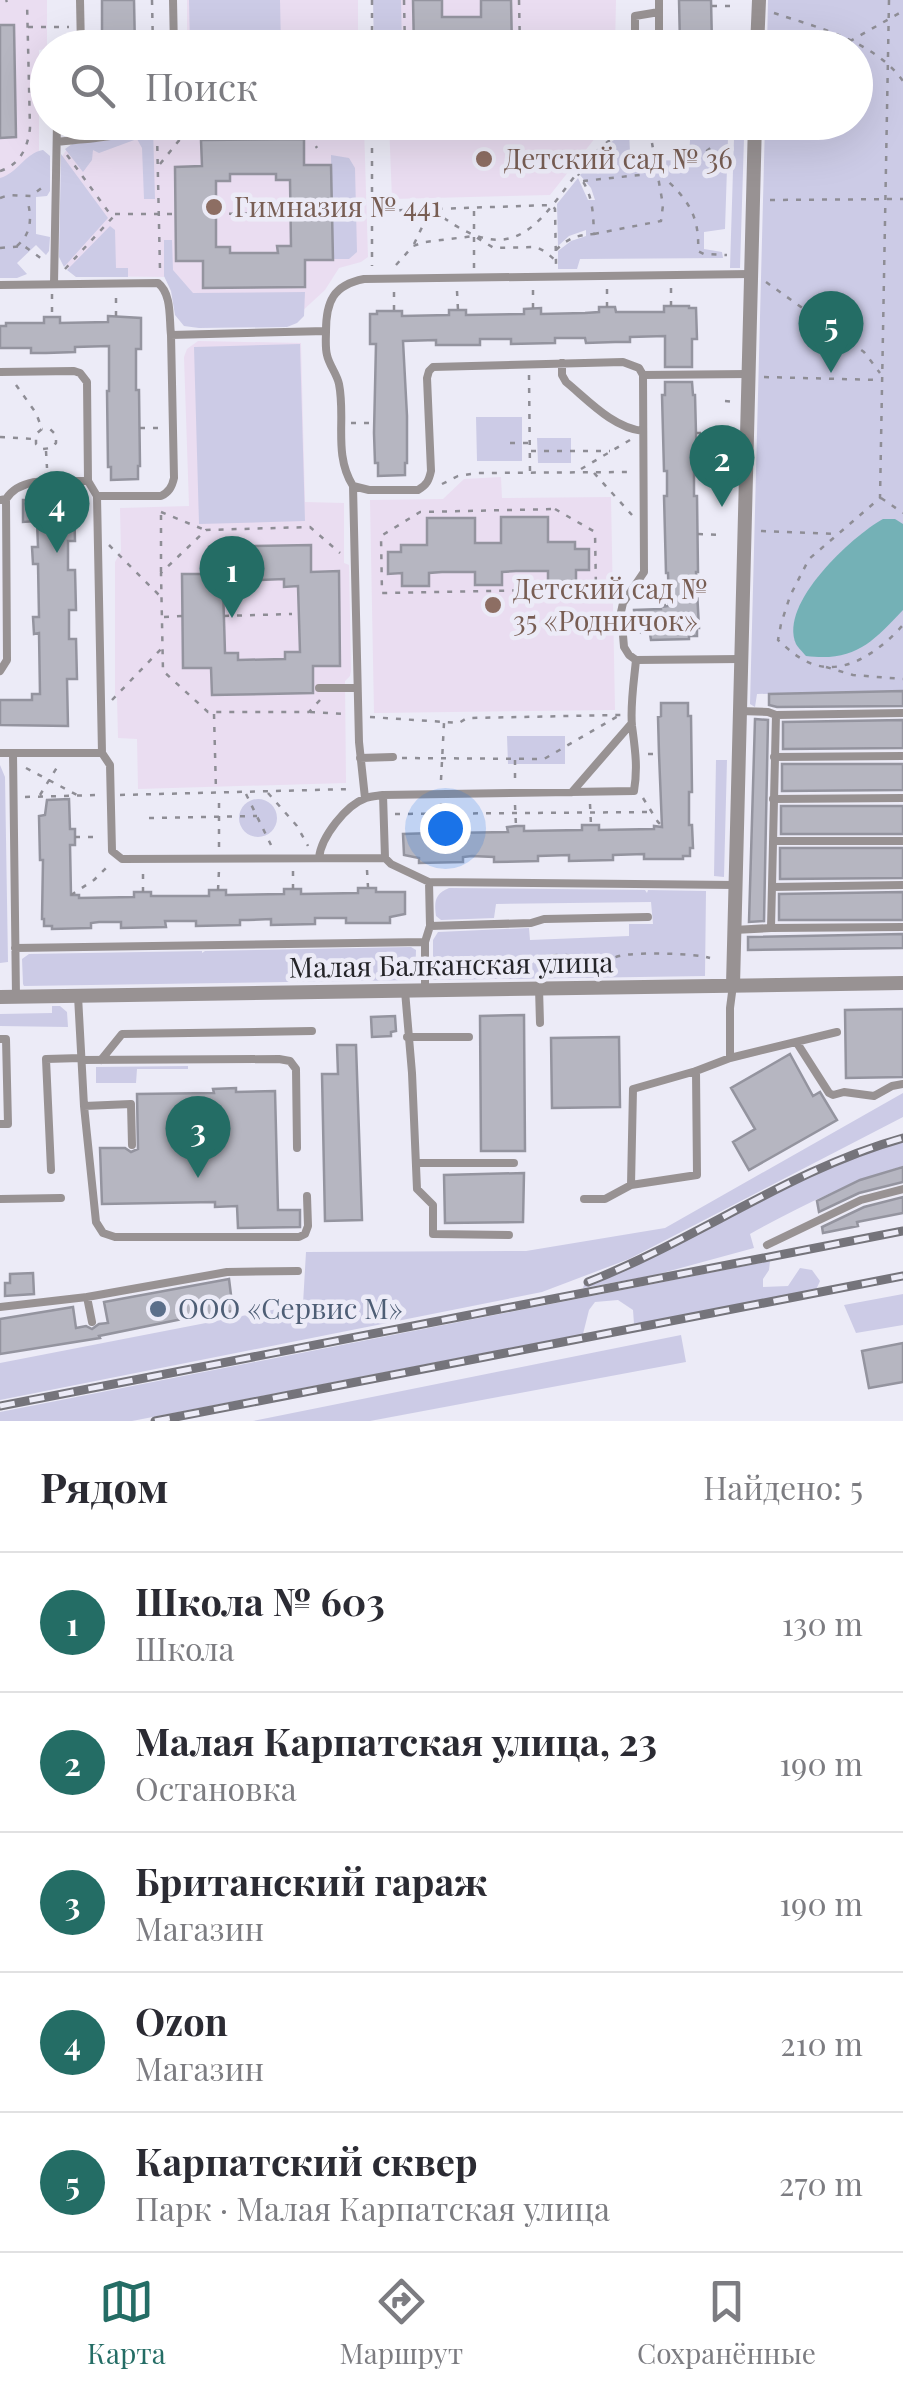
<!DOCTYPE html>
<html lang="ru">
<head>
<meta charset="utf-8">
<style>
  body { margin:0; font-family:"Playfair Display",serif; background:#f7f7f7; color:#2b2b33 }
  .you { position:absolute; left:445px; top:828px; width:35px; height:35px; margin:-25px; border:8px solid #fff; border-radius:50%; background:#1a73e8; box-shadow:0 0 0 15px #1a73e833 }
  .badge { display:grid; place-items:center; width:65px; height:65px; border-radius:50%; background:#246d65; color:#fff; font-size:32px; font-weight:700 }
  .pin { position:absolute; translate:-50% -82px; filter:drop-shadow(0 2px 5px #0008) }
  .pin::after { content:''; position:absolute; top:52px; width:35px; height:30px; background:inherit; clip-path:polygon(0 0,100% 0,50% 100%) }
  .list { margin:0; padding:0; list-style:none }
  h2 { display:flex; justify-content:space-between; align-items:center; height:130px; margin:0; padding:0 40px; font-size:42px }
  h2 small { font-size:32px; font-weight:400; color:#7c7c81 }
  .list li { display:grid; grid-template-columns:65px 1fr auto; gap:30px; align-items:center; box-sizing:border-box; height:140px; padding:0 40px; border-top:2px solid #e1e1e2 }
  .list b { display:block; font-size:38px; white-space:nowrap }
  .list p { margin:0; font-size:32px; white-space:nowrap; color:#7c7c81 }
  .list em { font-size:32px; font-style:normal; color:#7c7c81 }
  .icon { flex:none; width:55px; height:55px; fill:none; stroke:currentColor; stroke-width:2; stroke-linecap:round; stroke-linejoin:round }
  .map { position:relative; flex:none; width:903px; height:1421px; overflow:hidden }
  .search { position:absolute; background:#fff; box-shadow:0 10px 40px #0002; left:30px; right:30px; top:30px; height:110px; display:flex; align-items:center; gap:25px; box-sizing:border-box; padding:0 35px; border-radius:55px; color:#7c7c81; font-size:38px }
  .sheet { height:830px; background:#fff }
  nav { display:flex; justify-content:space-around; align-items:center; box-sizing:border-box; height:140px; border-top:2px solid #e1e1e2; background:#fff; font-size:28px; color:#7c7c81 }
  nav a { display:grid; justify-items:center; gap:5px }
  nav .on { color:#246d65 }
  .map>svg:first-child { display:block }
  .education { fill:#eaddf1 }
  .green { fill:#cccbe6 }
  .water { fill:#74b1b6 }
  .building { fill:#b6b6c1; stroke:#94949f; stroke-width:2.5; fill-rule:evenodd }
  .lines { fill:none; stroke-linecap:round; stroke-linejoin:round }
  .path { stroke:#8e8d95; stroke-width:2.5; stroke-dasharray:5 8; stroke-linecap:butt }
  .lane { stroke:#989293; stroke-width:8 }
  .street { stroke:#989293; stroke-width:14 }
  .rail-casing { stroke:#75747b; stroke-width:9 }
  .rail { stroke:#ecebf7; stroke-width:5; stroke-dasharray:15; stroke-linecap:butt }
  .education-dot { fill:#8d6e63; stroke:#ecebf7; stroke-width:4 }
  .service-dot { fill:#5c6f8a; stroke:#ecebf7; stroke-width:4 }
  .labels { text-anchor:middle; stroke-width:9; stroke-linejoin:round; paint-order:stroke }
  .education-label { font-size:28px; fill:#785e54; stroke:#ecebf7; text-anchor:start }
  .street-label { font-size:28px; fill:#242428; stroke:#ecebf7 }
  .service-label { font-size:28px; fill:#4e5e75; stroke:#ecebf7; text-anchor:start }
</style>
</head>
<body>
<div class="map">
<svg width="903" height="1421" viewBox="0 0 903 1421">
  <rect width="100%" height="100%" fill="#ecebf7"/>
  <path class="education" d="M0,0H47V49L39,50V188H0Z
    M187,0H358V47H187Z
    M386,0H616L615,47H387Z
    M170,123H358L364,126L368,257L361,262L339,268L325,290L286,326L198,327L168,277L75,276L61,260V158L65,152L71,145L104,142L134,136Z
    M389,123V122L607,123L550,195L392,199Z
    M198,341L301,343L305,502L344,503V563L349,565L351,671L350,676L345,681L346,783L138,789L137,739L118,738L117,698L115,695V562L121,551L120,508L189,506L184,357L187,349Z
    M501,477L502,498L611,497L615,710L374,713L370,500L443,499L464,479Z"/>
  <path class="green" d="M189,0H280L281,47H190Z
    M373,0H401L402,47H374Z
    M768,0H903V691L757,694L755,707L750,704L765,123L856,122V48L767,47Z
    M153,128L155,199H144L142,148L137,139L99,153L93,150L92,160L83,172L65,149L72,144L104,141Z
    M629,131L630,152L634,153L635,161L689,160L690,140L692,137H728L725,229L704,232V249L722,252L723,258L580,259L577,269H558V251L571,241L586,236V230L569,236L558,246L557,204L578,178L588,200H595L591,188L580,175C595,157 608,141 629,131Z
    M734,138H744L740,268H730Z
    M43,150L50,156V191L47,196L36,197V234L50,237L49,251L46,255L36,245L17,263L27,274L17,278H0V178C18,173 25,153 43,150Z
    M61,154L108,218L64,267L59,257Z
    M331,155L349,158L355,168L357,252L349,259H333Z
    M110,226L115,230L116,268H128V277H76L67,270Z
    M164,240H172L173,270L193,293L305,292L304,316L297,323L287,327L199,328L184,326L175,315L171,291L164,276Z
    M300,344L305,521L199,524L194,347Z
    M476,417H522V461H477Z
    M537,438H571V463H538Z
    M507,736H565V764H508Z
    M716,760H727L724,877L714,876Z
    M0,765L5,777L8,962L0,963Z
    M239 818a19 19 0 1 1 38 0a19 19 0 1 1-38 0Z
    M449,888L645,890L647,893L648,890L706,891L705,976L433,980V940L438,932L529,928L530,940L629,936V924H653L651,902L496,904L494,918L441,920L436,916C434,901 435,894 449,888Z
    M411,947L416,950L415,980L24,986L23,984L22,959L29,954L202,951V953L205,951Z
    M52,1006H60L67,1012L68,1027L0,1026V1014L52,1013Z
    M188,1066V1069H137L136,1083H96V1067Z
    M903,1093V1117L629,1259L542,1292L0,1400V1363L303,1304L306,1252L526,1251L665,1228Z
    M903,1141V1166C848,1183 800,1206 750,1234L754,1248L655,1275L583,1288L584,1285L636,1263L720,1223L831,1165Z
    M770,1261L769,1270L763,1279V1287L788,1286L800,1268L812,1270L820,1281L815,1292L634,1324L633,1310L618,1300L595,1302L589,1310L583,1334L132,1421H0V1412Z
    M903,1294V1325L856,1333L844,1305Z
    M681,1335L686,1362L370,1421H253Z"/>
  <path class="water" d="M883,519H895L903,524V610C872,643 854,662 806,656C804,654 797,646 796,644C778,604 852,536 883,519Z"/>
  <path class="building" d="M102,0H134L135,48H102Z
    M413,0H442V17H481V0H511L512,48H482V33L443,34V48H414Z
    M679,0H711L712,44H710V48H682V44H680Z
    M0,25H14L16,137L0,138Z
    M304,139V165H331L333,260H305V287L203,288V261H176L175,167L202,166L201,140ZM230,174H276V180H290L291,246H277L278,253H230V247H216V181H230Z
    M664,306H689V308H696L697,339H692V367H665V336L630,337V342H615L586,343L585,338H555V343L511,344V339H480V345H436V340L403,341L407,416V463H405V475L378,476V463H375L374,433L376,344H370V314H377V311H402V316L449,315V310H466V315L524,314V309L541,308V314L585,313L599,312V307H615L616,312H664Z
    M108,316L141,318V349H136V390H139L140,466H138V479L111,480V467H108L107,391H109V346L75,347V352L46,353H31V348H0V326H6V323H44V317H60V323L108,322Z
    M665,382H692L693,395H695L697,471H694V496H697L698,572H696L699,628H697V636H689V639L651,640L650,634L635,632L634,610L661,609V607L669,606L668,573H666L664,496H667V471H664L662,395H665Z
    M23,500H74L75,541H68V570H75L76,610H69V639H76L77,679H67L68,726L0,725V700H32V694H40L39,633L34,634L33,617H39L38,564H33L32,547H38L37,521L23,522Z
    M501,517H548V542H575V549H589V570H576V584H548V571H516L502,572V585H475V572H442L429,573V586H402V573L388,574V552H401V545H427V518H475V543H501Z
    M311,545V572L339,571L340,666H313V693L212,695L211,668H183L182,574H210L209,547ZM284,579V587L298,586L300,652H285V659L238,660V653H225L223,587H237V581Z
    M903,691V706L777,707L769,705V694Z
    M661,703H688V716H691L692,792H689V825H692L693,848H690V856H683V859H644V854L613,855V860L569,861V855L538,856V861L494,862V857L472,856L463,857V862L419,863V858L404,855L403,834L433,833V828L449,827V833L508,832L507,827L516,826H524V831L582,830V825H599V830L654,829V826L662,827L659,754L658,717L661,716Z
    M755,719L768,720L764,921L749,922Z
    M903,720V748L783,749V722Z
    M782,764H903V790L782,791Z
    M69,799L70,829H75V845H70L71,895H79V898L134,897V892H151V896H209V890H226V895L284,894V889H301V894L358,893V888H376V892H405V914L390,917V923H346V918H315V924L271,925V919L248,920H240V925L196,926V921H165L166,927L121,928V922H99L91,923V928L52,929V926H44V919H42L43,860H40L39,816L45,815L47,800Z
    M781,806H903V834H781Z
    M780,848H903V878L780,879Z
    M903,892V920H779V894Z
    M903,934V948L748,950V937Z
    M903,1009V1077L846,1078L845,1010Z
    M524,1015L525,1151H481L480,1016Z
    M395,1016L396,1031L391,1032V1036L372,1037L371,1017Z
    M619,1037L620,1107L552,1108L551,1038Z
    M337,1045H356L362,1220L325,1221L322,1074H338Z
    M790,1054L813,1096L820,1092L837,1120L749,1170L733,1142L755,1129L731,1088Z
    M236,1088V1092L275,1091L278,1210H300V1227L238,1228L237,1206L215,1207V1202L102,1204L100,1148H125L131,1152L138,1149L137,1094L214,1093L213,1089Z
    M903,1167V1182L859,1193L819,1212L817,1201L860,1180Z
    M524,1173L523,1222L445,1223L444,1175Z
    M903,1197V1213L857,1222L858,1226L823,1233L822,1227L864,1207Z
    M33,1273L34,1294L5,1296V1283H10V1274Z
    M229,1279L233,1311L187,1318L99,1336L100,1338L0,1354V1319L73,1307L76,1328L86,1326L92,1329L99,1324L108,1323L104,1302Z
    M903,1343V1382L869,1388L862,1351Z"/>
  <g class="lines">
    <path class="path" d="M6,0L7,2
      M152,0L153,48
      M372,0V48
      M404,0L405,48
      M519,0L520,48
      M889,0L880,498L809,559L790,596L781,624L778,640C786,647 794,655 804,660C840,681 880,651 903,625
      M712,6H735
      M774,13C819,28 874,41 903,81
      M28,27H69
      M464,42V48
      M838,48L903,11
      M307,122L312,140L317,148
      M372,122V266
      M157,133L160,270
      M67,155L110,214H175
      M160,164L194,122
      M0,171C20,165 28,147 30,128L27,2
      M660,174C686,197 700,214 698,251L704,254L727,255
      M583,181L677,171L689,165L713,146
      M0,198L9,195L31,196L44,186
      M770,200L903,199
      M435,209L436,212C542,295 551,169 623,132
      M373,211L552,205L555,209L556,264
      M474,211V268
      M216,214L272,213
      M594,234L661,221L663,205L652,143
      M414,244L424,223L435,213
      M17,246C32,233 32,217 27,199
      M0,248L24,246L42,259
      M556,250C568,238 577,235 594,234C593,211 593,194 578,174
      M396,265L413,246L425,242L474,236L494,248L536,247L546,252L556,261
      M65,269L114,216
      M766,282L864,352L880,373
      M671,288V306
      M607,289V307
      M533,290V309
      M457,291L458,310
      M394,292V311
      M52,294V317
      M116,298V316
      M529,375L530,472
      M764,377L881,380
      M16,385L36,413L42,429L36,434V444L43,449L51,448L56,443V435L50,429H42
      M725,401L735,402
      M351,423H374
      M140,428H163
      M696,433H724
      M0,437L33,439
      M510,443H528
      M46,451L47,468
      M531,451H610
      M581,469L630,440
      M594,473L632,515
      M442,484L458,476L478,473L632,472
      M881,498L903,513
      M555,509L595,532L596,589L382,593L381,536L420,512Z
      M161,512L205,530
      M761,531L836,534
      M698,534L721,535
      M109,545L160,596
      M161,572V510
      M643,590L664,602L665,606
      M224,616L292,614
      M164,617L182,616
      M826,667L853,675L903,679
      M112,700L162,648
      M320,700L309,712H208L163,671L161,573L206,530L310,527L340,553
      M310,712L347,714
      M214,714L216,791
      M370,717L459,723L467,718L621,715
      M648,754H659
      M402,758L544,759L618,716
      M515,760V782
      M26,768L77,795
      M441,780L444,723
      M268,793L297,826L308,846
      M246,794L271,845
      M40,795L59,764
      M120,795L352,789
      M25,797L97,795
      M643,798L658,822L663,827
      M441,803L442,828
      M590,804L591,825
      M515,805L516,826
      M395,814L653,812
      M149,818L257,816
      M75,837H99
      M219,847V795
      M367,870L368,887
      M293,889V869
      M218,890L219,870
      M143,892V871
      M71,895L94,880L109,865
      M436,965C478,967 518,957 559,955C576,954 593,964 604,962C615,960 608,959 619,956C634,952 694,953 710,958"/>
    <path class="lane" d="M80,0L81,48
      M173,0L174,48
      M659,0V48
      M635,48V16L659,12
      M633,122L636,132L755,133
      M57,142C89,138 126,138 154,122
      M54,284L57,122
      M0,285L158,283C172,294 169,318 171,335L326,331
      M562,363V375L566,382C588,400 613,428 643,431
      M0,372L74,371L80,373L87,382L88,481L97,496L102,753L110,765L112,851L122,859L385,858L391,864L429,882
      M643,375L748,374
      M353,486L359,742L365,798
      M97,496H161C169,492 172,487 174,478L171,335
      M0,500L6,499C22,474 61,482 88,481
      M741,659L636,660L629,655L624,647L621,612L623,603L644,572L643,375L639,368L623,362L433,367L429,371L427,378L431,471C429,480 427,485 418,490H369L353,486C333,454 346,419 339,384C337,374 329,365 327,355C325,347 326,338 326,331C326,302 333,285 364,279L751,274
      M0,671L7,660L6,499
      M319,688H357
      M740,711L768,712L776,715L903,713
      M776,715L771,928L903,927
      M0,753H102
      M13,753L16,997
      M774,757L903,756
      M360,758L393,757
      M572,792L631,724
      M383,795L385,858
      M773,799L903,798
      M773,841H903
      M319,858C321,837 346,805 366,798C372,796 378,796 383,795L634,791C638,767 635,749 632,726C630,705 634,681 636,660
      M772,887L903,885
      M430,926L531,923L544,919L648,917
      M734,930L771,928
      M15,948L425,942
      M539,988L540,1023
      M425,990V942L430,926L429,882L736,885
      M405,991L412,1073L417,1189L433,1205V1234L509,1235
      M78,996L84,1106L96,1222L103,1233L115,1237H299L305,1234L308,1226L307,1196
      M407,1037H469
      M0,1039H6L8,1124H0
      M797,1043L829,1093L833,1095L844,1092L874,1096L892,1086L903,1084
      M730,1058V1008L733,985
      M81,1060L279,1059L290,1061L296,1069L297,1148
      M101,1060L122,1034L312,1031
      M84,1106L131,1104L132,1145
      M417,1163H514
      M51,1170L46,1059L81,1058
      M631,1185L633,1089L696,1071L730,1058L837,1032
      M0,1199L61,1198
      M584,1199H605L631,1185L697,1175L696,1071
      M767,1245L861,1200L903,1189
      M87,1297L92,1322
      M0,1307L87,1297L227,1272L298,1271"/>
    <path class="street" d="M757,48L759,0
      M733,985L755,122
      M0,997L903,983"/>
    <defs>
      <path id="rail" d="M588,1282C696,1240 791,1169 903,1138
        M0,1406L903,1231
        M155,1421L903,1276"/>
    </defs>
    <use href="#rail" class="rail-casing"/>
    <use href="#rail" class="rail"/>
  </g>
  <g class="education-dot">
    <circle cx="484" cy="159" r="10"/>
    <circle cx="214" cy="207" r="10"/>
    <circle cx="493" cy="605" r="10"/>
  </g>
  <circle class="service-dot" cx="158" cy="1309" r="10"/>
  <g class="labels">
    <g class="education-label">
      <text x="504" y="169">Детский сад № 36</text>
      <text x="234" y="217">Гимназия № 441</text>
      <text x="513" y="599">Детский сад №<tspan x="513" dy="32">35 «Родничок»</tspan></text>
    </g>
    <g class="street-label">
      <text transform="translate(451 965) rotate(-1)" y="10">Малая Балканская улица</text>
    </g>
    <g class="service-label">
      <text x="178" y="1319">ООО «Сервис М»</text>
    </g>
  </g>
</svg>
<div class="you"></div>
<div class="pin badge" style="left:232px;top:618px">1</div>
<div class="pin badge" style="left:722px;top:507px">2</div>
<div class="pin badge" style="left:198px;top:1178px">3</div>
<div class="pin badge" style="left:57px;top:553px">4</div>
<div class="pin badge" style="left:831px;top:373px">5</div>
<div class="search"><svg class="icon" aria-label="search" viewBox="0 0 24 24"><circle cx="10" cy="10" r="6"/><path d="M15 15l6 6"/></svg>Поиск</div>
</div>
<section class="sheet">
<h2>Рядом<small>Найдено: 5</small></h2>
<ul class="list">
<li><span class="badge">1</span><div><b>Школа № 603</b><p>Школа</p></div><em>130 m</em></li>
<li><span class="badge">2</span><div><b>Малая Карпатская улица, 23</b><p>Остановка</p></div><em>190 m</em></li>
<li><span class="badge">3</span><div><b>Британский гараж</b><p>Магазин</p></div><em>190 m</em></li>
<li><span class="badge">4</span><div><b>Ozon</b><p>Магазин</p></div><em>210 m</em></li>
<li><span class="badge">5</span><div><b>Карпатский сквер</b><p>Парк · Малая Карпатская улица</p></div><em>270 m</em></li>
</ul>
</section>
<nav>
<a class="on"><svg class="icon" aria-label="map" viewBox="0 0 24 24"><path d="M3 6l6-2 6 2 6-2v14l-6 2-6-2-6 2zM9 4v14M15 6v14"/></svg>Карта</a>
<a><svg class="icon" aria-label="directions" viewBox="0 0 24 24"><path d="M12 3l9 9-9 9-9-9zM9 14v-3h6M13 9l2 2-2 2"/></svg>Маршрут</a>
<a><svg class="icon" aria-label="saved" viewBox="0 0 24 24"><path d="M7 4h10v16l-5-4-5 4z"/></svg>Сохранённые</a>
</nav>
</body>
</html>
